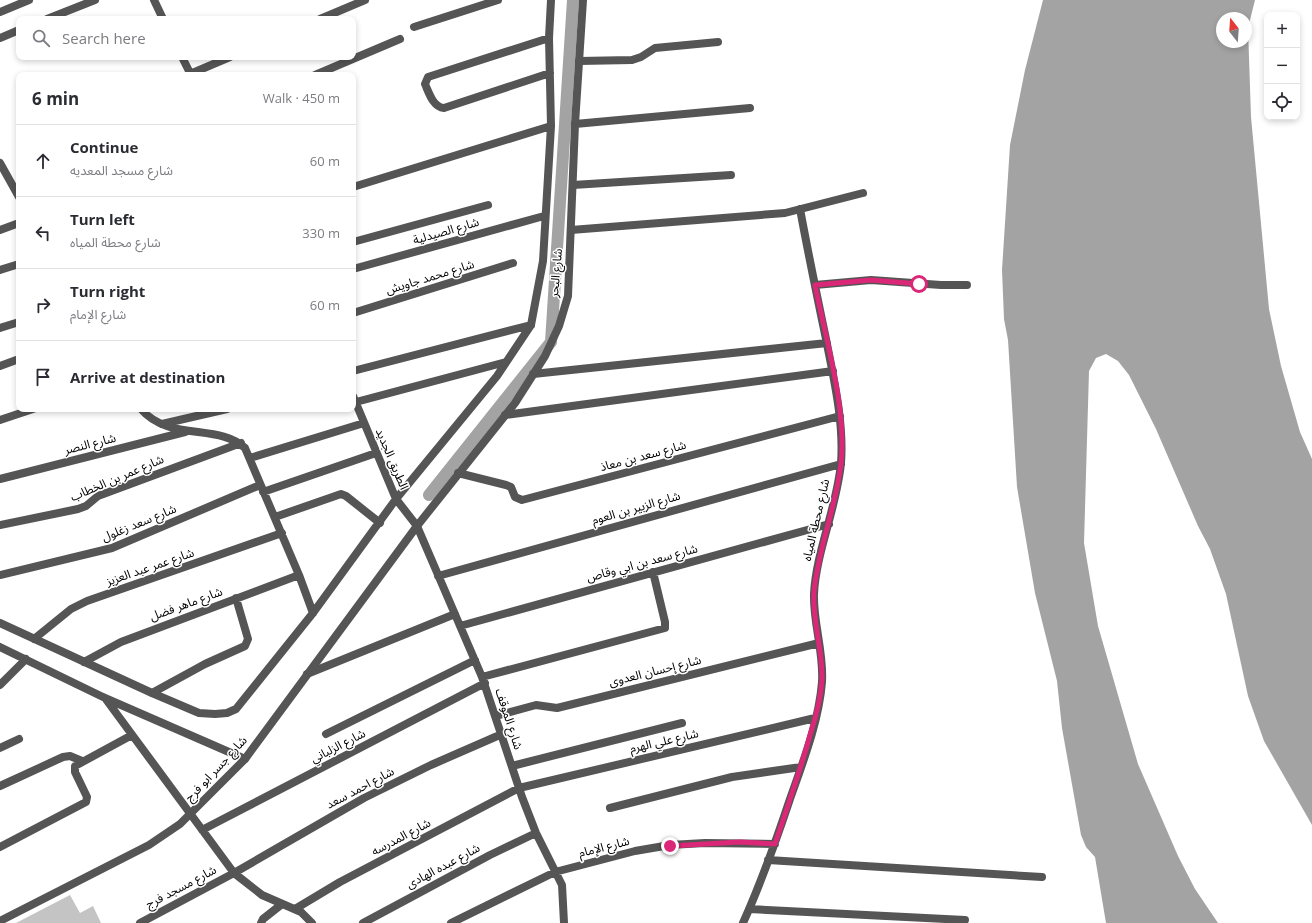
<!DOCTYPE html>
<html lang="en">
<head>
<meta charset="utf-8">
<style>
  body { margin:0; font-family:"Open Sans","Noto Sans Arabic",sans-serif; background:#f7f7f7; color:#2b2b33 }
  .controls { position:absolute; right:12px; top:12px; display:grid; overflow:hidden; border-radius:8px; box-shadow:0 2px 6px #0003 }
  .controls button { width:36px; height:36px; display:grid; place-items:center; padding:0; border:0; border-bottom:1px solid #e1e1e2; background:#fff; color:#2b2b33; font:20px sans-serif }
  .compass { position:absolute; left:1216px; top:12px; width:36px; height:36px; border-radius:50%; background:#fff; box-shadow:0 2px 6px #0003; rotate:343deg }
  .stop { position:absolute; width:12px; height:12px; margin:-9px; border:3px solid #db2777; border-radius:50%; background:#fff }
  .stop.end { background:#db2777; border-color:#fff; box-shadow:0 1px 4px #0008 }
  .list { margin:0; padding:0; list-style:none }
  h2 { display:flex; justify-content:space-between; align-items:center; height:52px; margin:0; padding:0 16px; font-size:17px }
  h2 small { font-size:13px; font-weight:400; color:#7c7c81 }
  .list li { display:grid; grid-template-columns:26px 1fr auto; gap:12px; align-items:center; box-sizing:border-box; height:72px; padding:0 16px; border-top:1px solid #e1e1e2 }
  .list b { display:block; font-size:15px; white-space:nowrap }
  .list p { margin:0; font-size:13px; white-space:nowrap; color:#7c7c81 }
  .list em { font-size:13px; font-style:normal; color:#7c7c81 }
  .icon { flex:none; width:22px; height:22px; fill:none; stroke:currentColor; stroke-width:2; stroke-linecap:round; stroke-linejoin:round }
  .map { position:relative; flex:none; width:1312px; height:923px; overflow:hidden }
  .search { position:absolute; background:#fff; box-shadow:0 2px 6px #0003; left:16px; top:16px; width:340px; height:44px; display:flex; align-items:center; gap:10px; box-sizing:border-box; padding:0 14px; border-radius:8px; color:#7c7c81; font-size:15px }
  .panel { position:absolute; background:#fff; box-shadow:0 2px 6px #0003; left:16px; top:72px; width:340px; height:340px; border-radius:8px }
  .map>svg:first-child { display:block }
  .water { fill:#a3a3a3; fill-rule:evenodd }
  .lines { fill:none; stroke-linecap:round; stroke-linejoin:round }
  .canal { stroke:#a3a3a3; stroke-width:12 }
  .building { fill:#c4c4c4 }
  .minor { stroke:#555; stroke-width:8 }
  .tertiary { stroke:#555; stroke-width:8 }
  .route { stroke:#db2777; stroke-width:5 }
  .labels { text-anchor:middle; stroke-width:3; stroke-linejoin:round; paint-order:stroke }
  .street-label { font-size:12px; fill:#000; stroke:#fff }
</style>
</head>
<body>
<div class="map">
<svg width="1312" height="923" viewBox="0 0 1312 923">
  <rect width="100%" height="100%" fill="#fff"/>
  <path class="water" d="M1043,0H1255L1248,28L1251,117L1269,309L1281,366L1300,432L1312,459V825L1264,741L1248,696L1226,594L1210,549L1198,526L1156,429L1129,375L1118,361L1106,354L1096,358L1089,371L1084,543L1098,626L1138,764L1178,856L1195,889L1218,923H1106L1095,857L1086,847L1081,835L1062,728L1057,681L1035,593L1017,487L1008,340L1004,319L1002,270L1010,145L1025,70ZM1222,18H1246V42H1222Z"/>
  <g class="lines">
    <path class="canal" d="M429,495L551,342L573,0"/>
  </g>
  <path class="building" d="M70,895L80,913L93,906L101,923H16Z"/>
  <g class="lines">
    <path class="minor" d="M154,0L163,19
      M0,12L29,0
      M47,19L95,0
      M320,19L365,0
      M414,27L498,0
      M0,38L19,30
      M549,38L428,77L425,84C429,93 433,107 444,108L550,73
      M182,57L191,75
      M579,61L632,60L641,57L655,48L718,42
      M190,74L230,57
      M315,75L400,39
      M575,124L750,108
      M0,163L19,197
      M573,185L731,175
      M353,187L551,126
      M0,230L19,223
      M571,230L785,213L863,193
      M353,242L488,205
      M353,269L544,216
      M0,270L19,264
      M815,285L871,280L941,285H967
      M353,313L513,263
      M0,328L19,322
      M0,366L19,359
      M353,371L531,325
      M533,374L827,343
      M353,396L396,499L417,526L482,677L522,797L536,833L562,885L564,923
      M356,402L506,362
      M141,409C169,442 219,423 245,448L299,575L313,613
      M505,415L833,371
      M0,420L33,409
      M162,424L227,409
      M250,458L364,423
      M458,473L506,485L511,487L515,497L522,500L840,416
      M0,479L185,432
      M263,492L376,453
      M275,517L341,494L346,496L380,523
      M0,525L78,509L86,506L98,496L241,443
      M0,575L112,548L260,485
      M438,576L841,464
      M0,623L152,693L199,713L215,714L227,713L236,709L313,613L396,499L497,376L531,325L543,261L551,126L549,38L551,0
      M460,626L829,524
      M34,639L71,609L87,601L282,533
      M0,647L105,698L245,759
      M84,662L121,642L299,575
      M307,674L455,614
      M482,677L665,628V622L653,572
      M0,685L26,659
      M152,693L205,664L245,646L248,639L236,598
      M105,698L234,873L262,895L301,912L312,923
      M496,716L536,705L557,708L819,643
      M326,734L475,660
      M0,748L19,739
      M512,766L682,723
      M0,786L63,757L70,756L82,761
      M610,808L732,777L801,767
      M202,830L485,683
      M0,847L86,802L87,797L75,772V766L132,735
      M768,860L1042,877
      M295,909L340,882L519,788L815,718
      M749,909L965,920
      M140,923L234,873L364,798L431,765L502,734
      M261,923L263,919L282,904
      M363,923L490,855L536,833
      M451,923L555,872L635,851L670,845L705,843L775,844
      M743,923C761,883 776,841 790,799C803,762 819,721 822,682C824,652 813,623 814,594C816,552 837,507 841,463C844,422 834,380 826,339C817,296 808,252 800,209"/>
    <path class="tertiary" d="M0,921L149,845L180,824L245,759L417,526L515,403L545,356L559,326L568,296L575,124L583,0"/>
  </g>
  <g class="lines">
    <path class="route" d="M670,846L740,842L775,844C787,808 800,772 810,735C816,717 821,698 822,679C823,650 812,621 814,592C818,549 836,507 841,464C847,409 826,340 815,285L871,280L919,284"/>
  </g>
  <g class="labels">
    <g class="street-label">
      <text transform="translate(446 231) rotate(-16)" y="4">شارع الصيدلية</text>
      <text transform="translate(556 273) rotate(-85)" y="4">شارع البحر</text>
      <text transform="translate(430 277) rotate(-17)" y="4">شارع محمد جاويش</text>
      <text transform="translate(90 444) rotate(-14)" y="4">شارع النصر</text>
      <text transform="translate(643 456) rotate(-15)" y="4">شارع سعد بن معاذ</text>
      <text transform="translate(392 459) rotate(67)" y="4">الطريق الجديد</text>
      <text transform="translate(117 478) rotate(-23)" y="4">شارع عمر بن الخطاب</text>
      <text transform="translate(636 508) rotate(-16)" y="4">شارع الزبير بن العوم</text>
      <text transform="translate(816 520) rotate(-77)" y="4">شارع محطة المياه</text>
      <text transform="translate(139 523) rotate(-22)" y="4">شارع سعد زغلول</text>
      <text transform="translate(642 563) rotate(-15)" y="4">شارع سعد بن ابي وقاص</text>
      <text transform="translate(150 567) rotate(-19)" y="4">شارع عمر عبد العزيز</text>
      <text transform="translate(186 604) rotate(-20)" y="4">شارع ماهر فضل</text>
      <text transform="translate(655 671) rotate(-14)" y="4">شارع إحسان العدوى</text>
      <text transform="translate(509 719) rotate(72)" y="4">شارع الموقف</text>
      <text transform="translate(664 741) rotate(-13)" y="4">شارع علي الهرم</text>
      <text transform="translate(338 746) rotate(-27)" y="4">شارع الزلباني</text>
      <text transform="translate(216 769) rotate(-47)" y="4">شارع جسر ابو فرج</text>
      <text transform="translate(360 788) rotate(-28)" y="4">شارع احمد سعد</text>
      <text transform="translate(401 837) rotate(-28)" y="4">شارع المدرسه</text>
      <text transform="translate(604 847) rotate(-14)" y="4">شارع الإمام</text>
      <text transform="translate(443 866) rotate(-28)" y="4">شارع عبده الهادى</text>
      <text transform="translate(181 887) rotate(-28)" y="4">شارع مسجد فرج</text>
    </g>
  </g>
</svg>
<div class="controls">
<button>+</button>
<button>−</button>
<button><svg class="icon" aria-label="locate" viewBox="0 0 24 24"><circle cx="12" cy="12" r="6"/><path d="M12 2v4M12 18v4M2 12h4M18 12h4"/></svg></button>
</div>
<svg class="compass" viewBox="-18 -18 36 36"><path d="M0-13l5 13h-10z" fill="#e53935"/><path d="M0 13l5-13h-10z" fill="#7c7c81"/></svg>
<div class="stop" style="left:919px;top:284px"></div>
<div class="stop end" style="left:670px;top:846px"></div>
<div class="search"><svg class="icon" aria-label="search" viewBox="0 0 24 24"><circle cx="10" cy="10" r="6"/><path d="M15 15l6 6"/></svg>Search here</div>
<section class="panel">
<h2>6 min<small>Walk · 450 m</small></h2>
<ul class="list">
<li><svg class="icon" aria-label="ahead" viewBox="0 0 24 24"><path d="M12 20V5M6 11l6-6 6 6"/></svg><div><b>Continue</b><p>شارع مسجد المعديه</p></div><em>60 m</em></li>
<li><svg class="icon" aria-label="left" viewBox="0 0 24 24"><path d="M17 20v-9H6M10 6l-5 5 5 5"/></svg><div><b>Turn left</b><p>شارع محطة المياه</p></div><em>330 m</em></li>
<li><svg class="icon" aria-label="right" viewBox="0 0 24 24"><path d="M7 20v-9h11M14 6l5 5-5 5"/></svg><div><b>Turn right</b><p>شارع الإمام</p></div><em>60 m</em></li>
<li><svg class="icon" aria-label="arrive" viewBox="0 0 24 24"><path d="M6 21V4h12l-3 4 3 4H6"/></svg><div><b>Arrive at destination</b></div></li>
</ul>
</section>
</div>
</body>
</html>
